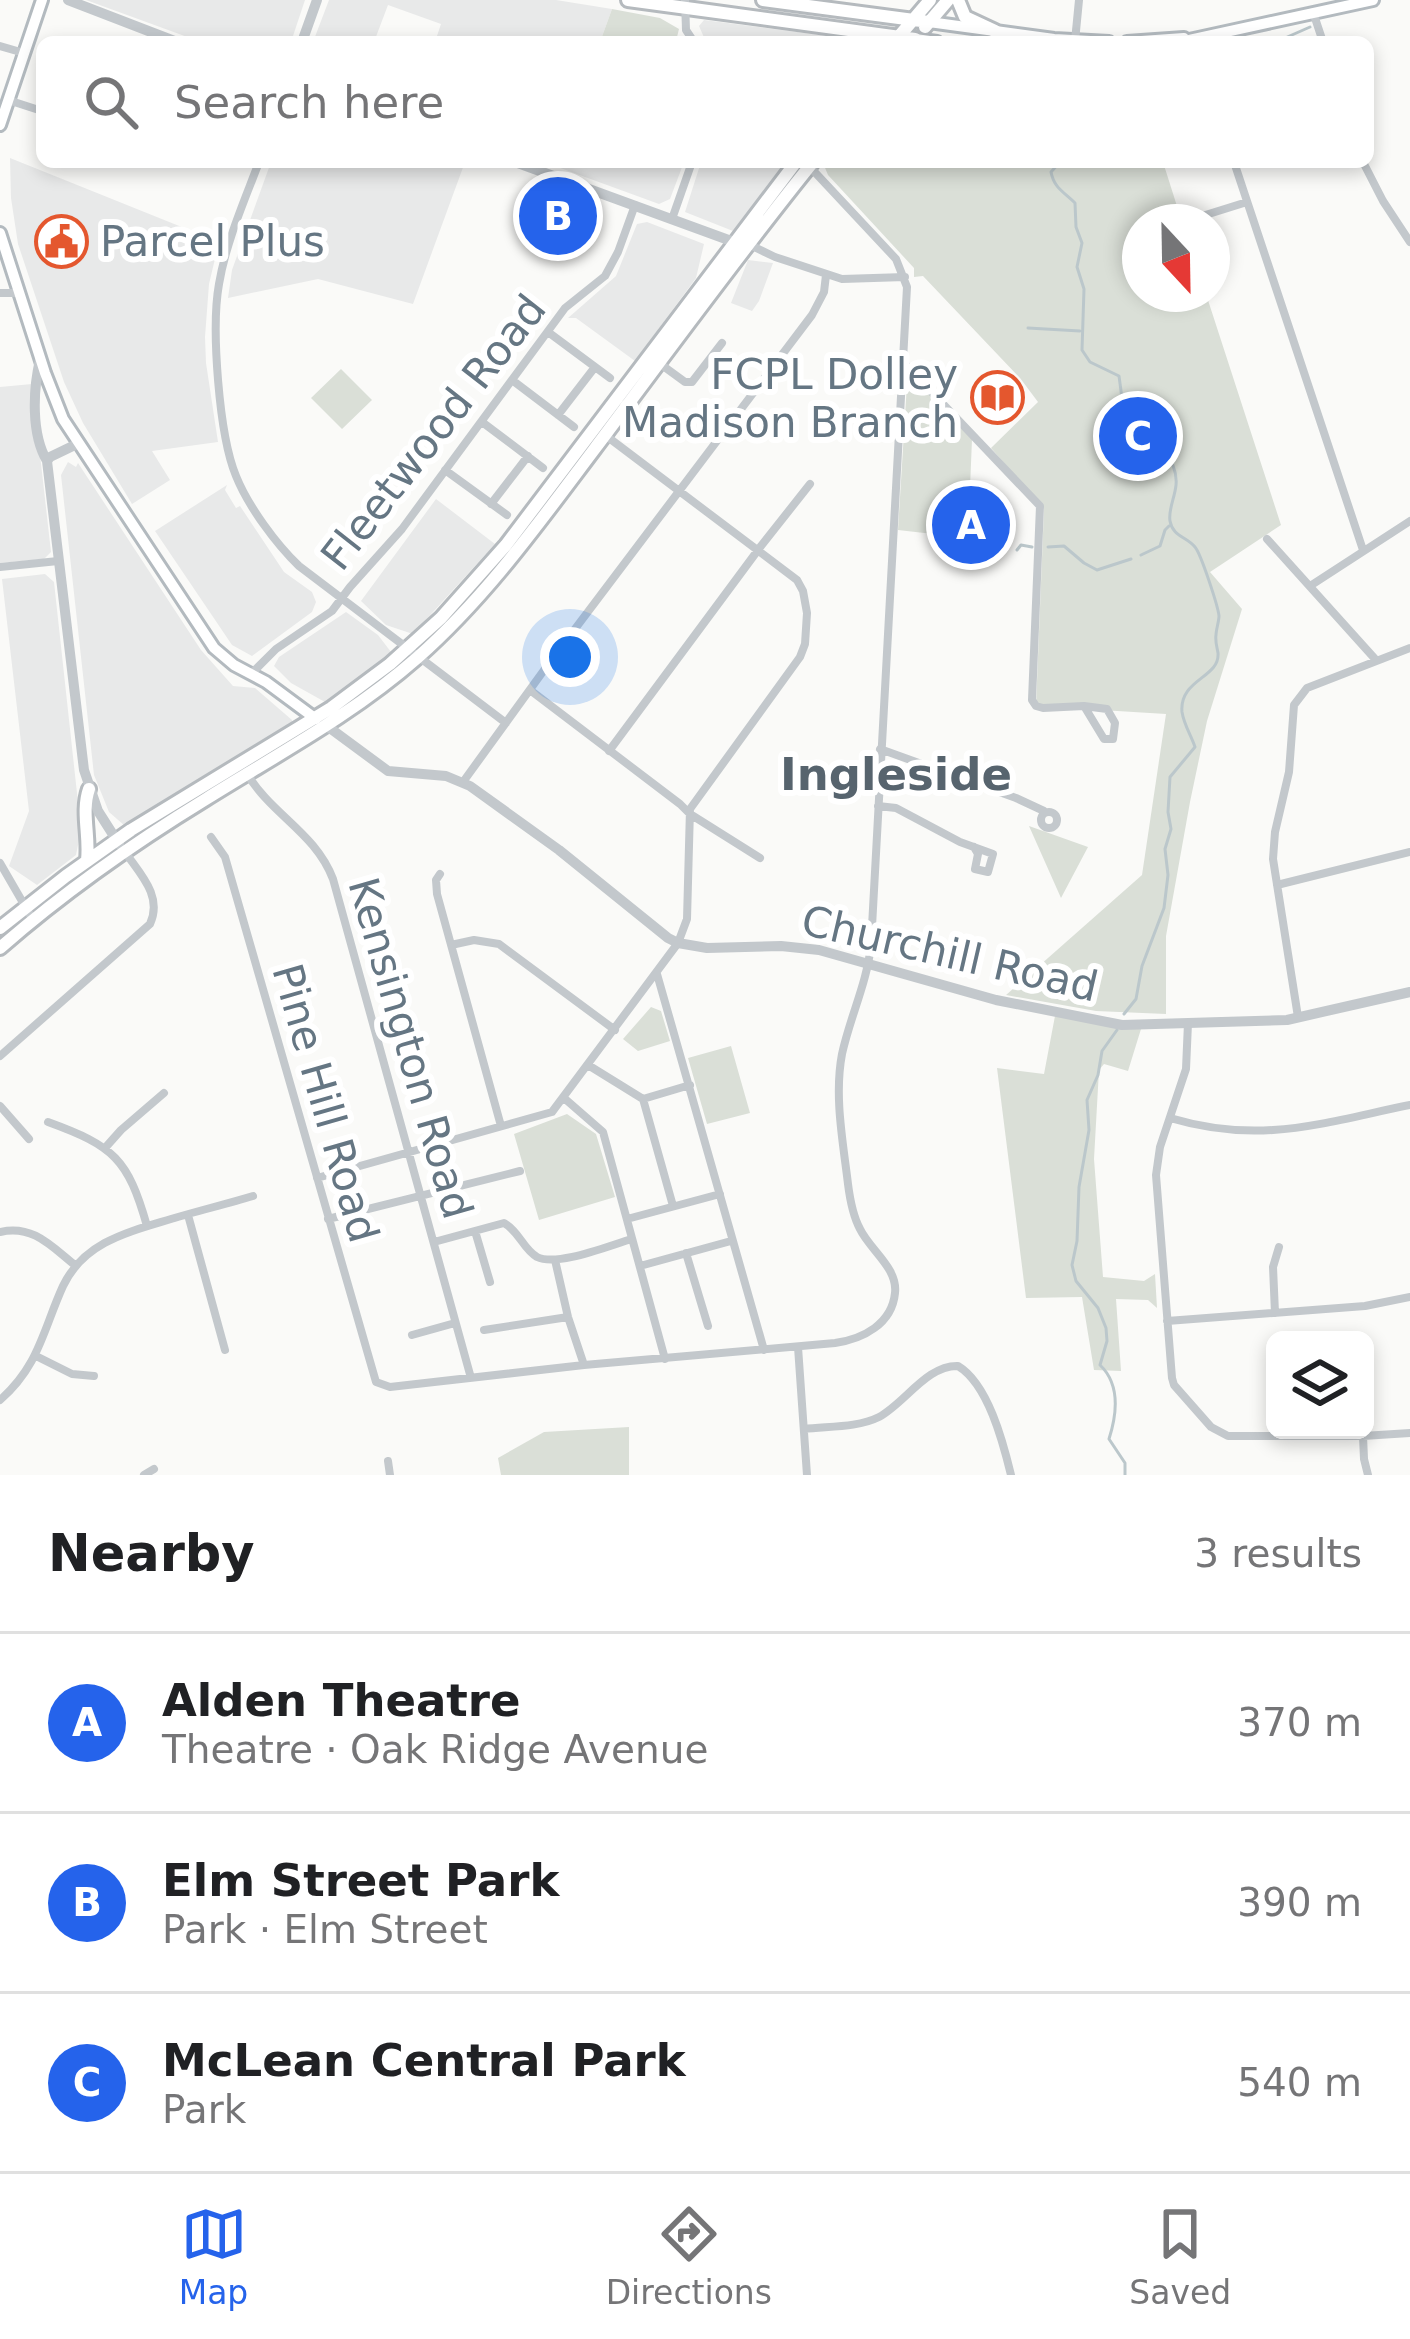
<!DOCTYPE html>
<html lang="en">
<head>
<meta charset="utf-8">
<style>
  body { margin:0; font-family:"DejaVu Sans",sans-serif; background:#f2f2f2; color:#202124 }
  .controls { position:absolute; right:36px; bottom:36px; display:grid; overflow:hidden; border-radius:18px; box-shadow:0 6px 18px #0003 }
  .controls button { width:108px; height:108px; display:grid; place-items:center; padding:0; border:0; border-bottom:3px solid #e0e0e0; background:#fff; color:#202124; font:60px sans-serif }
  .compass { position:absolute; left:1122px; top:204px; width:108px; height:108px; border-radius:50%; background:#fff; box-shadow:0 6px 18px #0003; rotate:158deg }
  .you { position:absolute; left:570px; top:657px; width:42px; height:42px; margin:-30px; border:9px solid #fff; border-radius:50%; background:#1a73e8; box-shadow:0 0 0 18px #1a73e833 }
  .badge { display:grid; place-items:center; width:78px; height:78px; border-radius:50%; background:#2563eb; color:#fff; font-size:39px; font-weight:700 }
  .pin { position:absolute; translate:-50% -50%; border:6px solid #fff; box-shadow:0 3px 12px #0006 }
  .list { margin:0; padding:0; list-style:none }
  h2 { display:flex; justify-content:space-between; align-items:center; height:156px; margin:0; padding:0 48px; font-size:51px }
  h2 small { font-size:39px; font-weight:400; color:#757577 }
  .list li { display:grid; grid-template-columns:78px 1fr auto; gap:36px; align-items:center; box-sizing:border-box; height:180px; padding:0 48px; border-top:3px solid #e0e0e0 }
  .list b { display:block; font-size:45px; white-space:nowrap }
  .list p { margin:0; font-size:39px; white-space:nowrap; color:#757577 }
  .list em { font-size:39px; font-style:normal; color:#757577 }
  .icon { flex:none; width:66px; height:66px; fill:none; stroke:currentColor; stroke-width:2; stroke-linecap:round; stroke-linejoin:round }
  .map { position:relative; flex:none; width:1410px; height:1475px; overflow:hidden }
  .search { position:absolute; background:#fff; box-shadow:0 6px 18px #0003; left:36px; right:36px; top:36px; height:132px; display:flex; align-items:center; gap:30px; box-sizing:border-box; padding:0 42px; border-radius:18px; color:#757577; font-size:45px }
  .sheet { height:696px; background:#fff }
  nav { display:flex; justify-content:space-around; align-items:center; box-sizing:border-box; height:168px; border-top:3px solid #e0e0e0; background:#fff; font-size:33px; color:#757577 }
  nav a { display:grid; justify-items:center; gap:6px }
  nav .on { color:#2563eb }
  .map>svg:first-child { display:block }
  .built { fill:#e8e9e9 }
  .green { fill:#dadfd7 }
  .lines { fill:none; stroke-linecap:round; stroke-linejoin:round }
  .stream { stroke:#bbc7cb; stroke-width:3 }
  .secondary-casing { stroke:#b3babf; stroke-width:16 }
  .primary-casing { stroke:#b5babe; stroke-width:18 }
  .minor { stroke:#c3c8cc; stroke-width:8 }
  .tertiary { stroke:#c3c8cc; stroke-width:10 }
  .secondary { stroke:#fff; stroke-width:10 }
  .primary { stroke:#fff; stroke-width:12 }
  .labels { text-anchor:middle; stroke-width:12; stroke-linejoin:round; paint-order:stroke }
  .poi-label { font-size:42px; fill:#657683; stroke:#fff; text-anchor:start }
  .street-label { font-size:42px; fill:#657683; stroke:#fff }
  .neighbourhood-label { font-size:45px; font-weight:bold; fill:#57646e; stroke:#fff }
</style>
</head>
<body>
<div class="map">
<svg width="1410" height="1475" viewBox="0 0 1410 1475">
  <rect width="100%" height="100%" fill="#fafaf8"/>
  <path class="built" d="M86,0H305L291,42H201Z
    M329,0H556L612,9L600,42H435L441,24L388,5L374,42H313Z
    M704,20L852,39L862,42H706L699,26Z
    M10,158L219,242L209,284L205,337L206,363L218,442L152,451L170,480L132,504L83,423L64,382L18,244L11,198Z
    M271,162H465L413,304L318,279L228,298L232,270Z
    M544,162H684L670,199L659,204Z
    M701,162H786L769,191L733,231L685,212Z
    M647,222L704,244L696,278L635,361L576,318H568L616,276L637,224Z
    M748,260L773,263L759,301L752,311L731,303Z
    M32,384L51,552L44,559L0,563V387Z
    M68,462L76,467L78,463L201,650L233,686L255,688L292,720V727L125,826L109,812L94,775L61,475Z
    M227,485L225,490L236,508L240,506L284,572L312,592L316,602L312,612L252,656L232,645L155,531Z
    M436,499L495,544L413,634L386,625L361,601Z
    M45,574L54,582L81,830L76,855L37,885L9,866L29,811L2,579Z
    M346,612L378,635L391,652L383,662L325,702L291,683L274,666L279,657Z"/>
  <path class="green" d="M612,9L660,18L679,29L677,37L681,42H600Z
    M1163,162L1182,222H1140V294H1206L1281,525L1210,572L1242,609L1207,721L1190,802L1166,936V1014L1096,1011L1006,995L1142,875L1166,714L1036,706L1044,509L991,448L1038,402L1020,378L923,276L914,277V268L828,175L823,163Z
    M546,182L591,196L570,247L527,236Z
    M908,367L972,439L968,538L898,530Z
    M341,369L372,400L342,429L311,398Z
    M1029,826L1088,847L1061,898Z
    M651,1007L661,1011L670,1041L638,1051L623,1039Z
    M1055,1016L1141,1029L1128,1071L1104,1064L1099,1070L1094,1159L1103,1277L1144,1281L1155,1274L1157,1308L1148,1300L1116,1299L1121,1371L1094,1370L1082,1297L1026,1298L997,1068L1044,1074Z
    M731,1046L750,1113L707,1124L688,1058Z
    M567,1114L596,1134L615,1197L539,1220L514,1134Z
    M629,1427V1475H501L498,1458L544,1432Z"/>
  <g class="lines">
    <path class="stream" d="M1276,42L1310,27
      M1060,162L1051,172C1054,188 1064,192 1075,203L1076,227L1082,243L1077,267L1084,289L1082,350L1090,362L1119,376L1124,413C1145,428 1179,456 1176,485C1175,497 1168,510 1170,521C1173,537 1186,536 1195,547C1201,554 1218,606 1219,616C1219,621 1216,630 1216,635C1215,641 1217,647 1218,653C1220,678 1179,679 1182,712C1184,725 1191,735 1195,747L1170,777L1168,812L1171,829L1165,849L1168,875L1164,908L1142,966L1136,999L1124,1014
      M1028,328L1080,331
      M1048,547L1064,546L1084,563L1097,570L1131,559
      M1017,550L1021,545L1032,547
      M1141,555L1160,546L1165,530L1169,526
      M1117,1030L1102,1051L1098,1075L1087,1100L1089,1130L1079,1187L1077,1241L1072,1265L1076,1281L1098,1308L1106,1328L1107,1341L1100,1365C1120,1384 1117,1414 1109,1439L1125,1463V1475"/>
    <defs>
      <path id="secondary" d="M929,22L1054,39L1109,42
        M915,39L937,42
        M1127,42L1184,38
        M1180,42L1373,0
        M0,125L42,0
        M0,233L45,373L63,419L214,648L234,665L266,682L316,719"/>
      <path id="primary" d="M628,0L915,39
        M763,0L929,22
        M958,0L965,17L995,31
        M925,27L948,0
        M895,41L930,0
        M87,860C90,836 81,812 89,789
        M0,928L66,876L131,830L331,708L390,664L441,618L506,545L796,162
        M0,948C64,892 134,843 206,799C278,754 352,715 417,658C486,597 538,524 593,451C666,354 737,256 813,162"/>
    </defs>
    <use href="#secondary" class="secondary-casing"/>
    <use href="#primary" class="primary-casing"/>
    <path class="minor" d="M685,0L686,30L694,42
      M1313,12L1323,42
      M1075,41L1079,0
      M0,46L24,53
      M8,100L42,111
      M259,162C244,202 226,242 219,284C211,328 219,435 236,476C248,506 276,544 299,566L506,723
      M1234,162L1363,550
      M1363,162L1383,201L1410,242
      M672,219L692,162
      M1183,222L1247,202
      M750,245L775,257L842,279L905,277
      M0,293H18
      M548,332L610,378
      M659,363L685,382H692L722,343
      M904,363L1040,506L1032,700L1036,706L1043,708L1084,706
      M512,380L574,427
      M558,415L595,367
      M482,422L543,468
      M445,470L507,515
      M491,504L528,456
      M1267,539L1376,660
      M0,567L58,561
      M1310,586L1410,521
      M251,674L276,649L332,611L350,587L402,529L565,308L605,276L618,252L635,205
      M530,690L680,804L690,814L760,858
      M1084,706L1107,709L1115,723L1113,739H1104Z
      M880,749L1016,798L1044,811
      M609,751L761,546L810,484
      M246,772C271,815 315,832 333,879L471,1378
      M463,782L547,666L812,315L824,292L826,275
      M878,806L896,808L960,842L993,854L988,872L975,869L978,854L974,847
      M1041 820a8 8 0 1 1 16 0a8 8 0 1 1-16 0Z
      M211,837L225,857L376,1382L390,1387L584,1365L835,1343C863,1339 892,1324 895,1293C898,1268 870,1250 860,1229C853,1216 850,1200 848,1184C843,1142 834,1096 842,1054C850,1017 867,983 871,945L907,287L896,259L809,166
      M0,863L33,920
      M440,874L436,880L437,894L501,1126
      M1277,885L1410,852
      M451,945L474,940L499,944L615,1030
      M657,974L764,1350
      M1298,1017L1273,859L1275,832L1289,772L1294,705L1307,688L1410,648
      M1188,1023L1186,1069L1160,1147L1156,1175L1172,1378L1174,1385L1211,1427L1228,1436H1363L1410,1433
      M0,1056L150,924C163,896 140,874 125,852
      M588,1065L643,1099L673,1206
      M564,1098L603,1132L665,1359
      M643,1099L690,1085
      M0,1106L29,1139
      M1170,1118C1261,1145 1321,1123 1410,1105
      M48,1122C114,1146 128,1159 147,1226
      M105,1148L121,1130L164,1093
      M317,1178L552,1112L678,943L687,919L690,809L800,657L805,644L807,613L803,591L797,580L605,435
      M188,1215L225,1350
      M328,1219L520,1171
      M627,1219L720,1194
      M475,1231L490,1282
      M0,1232C33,1224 52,1247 76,1266
      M434,1242L504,1223C519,1231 523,1249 537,1257C558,1267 610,1245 632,1239
      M686,1253L708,1326
      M555,1260L568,1317L584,1365
      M640,1266L731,1241
      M1275,1313L1273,1267L1279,1247
      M1167,1321L1365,1306L1410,1297
      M484,1330L568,1317
      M412,1335L455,1323
      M798,1347L807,1475
      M36,1356L72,1374L94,1376
      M0,1400C39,1366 43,1330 63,1286C84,1242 128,1232 171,1219C198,1211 226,1204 253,1196
      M804,1429C828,1426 857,1428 879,1417C905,1403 927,1365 958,1366C988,1384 1003,1442 1011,1475
      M1363,1436L1364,1459L1368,1475
      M388,1461L390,1475
      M144,1475L154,1469"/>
    <path class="tertiary" d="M68,0L177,42
      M302,42L317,0
      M515,162L734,242
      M40,360C33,390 31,434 47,461L84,770L98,811L119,844
      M47,461L50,457L77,444
      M327,726L388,771L446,776L470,786L559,850L668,938L678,943L707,948L781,946L819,950L996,1000L1122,1025L1287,1020L1410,992"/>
    <use href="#secondary" class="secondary"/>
    <use href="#primary" class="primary"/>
  </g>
  <defs>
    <symbol id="civic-ring" viewBox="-11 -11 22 22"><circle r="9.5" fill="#fff" stroke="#e4572e" stroke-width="1.5"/><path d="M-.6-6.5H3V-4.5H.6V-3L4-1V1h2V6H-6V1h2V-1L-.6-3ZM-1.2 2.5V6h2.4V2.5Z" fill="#e4572e"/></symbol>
    <symbol id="library-ring" viewBox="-11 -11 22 22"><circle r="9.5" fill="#fff" stroke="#e4572e" stroke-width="1.5"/><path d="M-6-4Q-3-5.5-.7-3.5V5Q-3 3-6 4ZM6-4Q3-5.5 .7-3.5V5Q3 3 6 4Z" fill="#e4572e"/></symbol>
  </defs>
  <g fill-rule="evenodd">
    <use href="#civic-ring" x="32" y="212" width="59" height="59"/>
    <use href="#library-ring" x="968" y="368" width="59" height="59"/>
  </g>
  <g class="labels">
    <g class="poi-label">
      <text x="100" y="256">Parcel Plus</text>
      <text x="958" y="389" text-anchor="end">FCPL Dolley<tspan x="958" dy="48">Madison Branch</tspan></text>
    </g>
    <g class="street-label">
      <text transform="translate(433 432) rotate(-52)" y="15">Fleetwood Road</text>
      <text transform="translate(950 953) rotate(13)" y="15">Churchill Road</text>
      <text transform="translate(411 1048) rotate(74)" y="15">Kensington Road</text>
      <text transform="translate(326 1103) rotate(74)" y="15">Pine Hill Road</text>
    </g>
    <g class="neighbourhood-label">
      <text x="896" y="790">Ingleside</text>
    </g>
  </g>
</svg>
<div class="controls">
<button><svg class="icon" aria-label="layers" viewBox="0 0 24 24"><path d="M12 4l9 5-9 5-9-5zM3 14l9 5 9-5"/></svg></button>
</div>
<svg class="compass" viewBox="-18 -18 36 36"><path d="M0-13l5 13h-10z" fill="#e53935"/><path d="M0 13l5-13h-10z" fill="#757577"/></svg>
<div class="you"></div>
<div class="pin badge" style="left:971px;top:525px">A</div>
<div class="pin badge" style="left:558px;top:216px">B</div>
<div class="pin badge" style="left:1138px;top:436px">C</div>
<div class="search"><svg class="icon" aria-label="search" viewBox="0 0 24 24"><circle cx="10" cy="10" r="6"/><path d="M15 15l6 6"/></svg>Search here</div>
</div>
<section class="sheet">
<h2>Nearby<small>3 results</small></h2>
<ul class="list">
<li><span class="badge">A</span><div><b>Alden Theatre</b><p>Theatre · Oak Ridge Avenue</p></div><em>370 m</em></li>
<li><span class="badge">B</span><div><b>Elm Street Park</b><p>Park · Elm Street</p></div><em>390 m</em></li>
<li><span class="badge">C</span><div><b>McLean Central Park</b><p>Park</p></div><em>540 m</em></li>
</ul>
</section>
<nav>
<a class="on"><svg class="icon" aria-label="map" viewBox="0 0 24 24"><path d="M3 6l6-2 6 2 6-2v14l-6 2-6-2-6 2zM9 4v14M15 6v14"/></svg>Map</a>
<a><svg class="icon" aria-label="directions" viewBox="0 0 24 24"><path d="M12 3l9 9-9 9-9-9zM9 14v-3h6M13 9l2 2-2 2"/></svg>Directions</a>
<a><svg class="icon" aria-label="saved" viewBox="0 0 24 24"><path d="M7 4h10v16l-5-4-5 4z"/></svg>Saved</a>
</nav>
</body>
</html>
